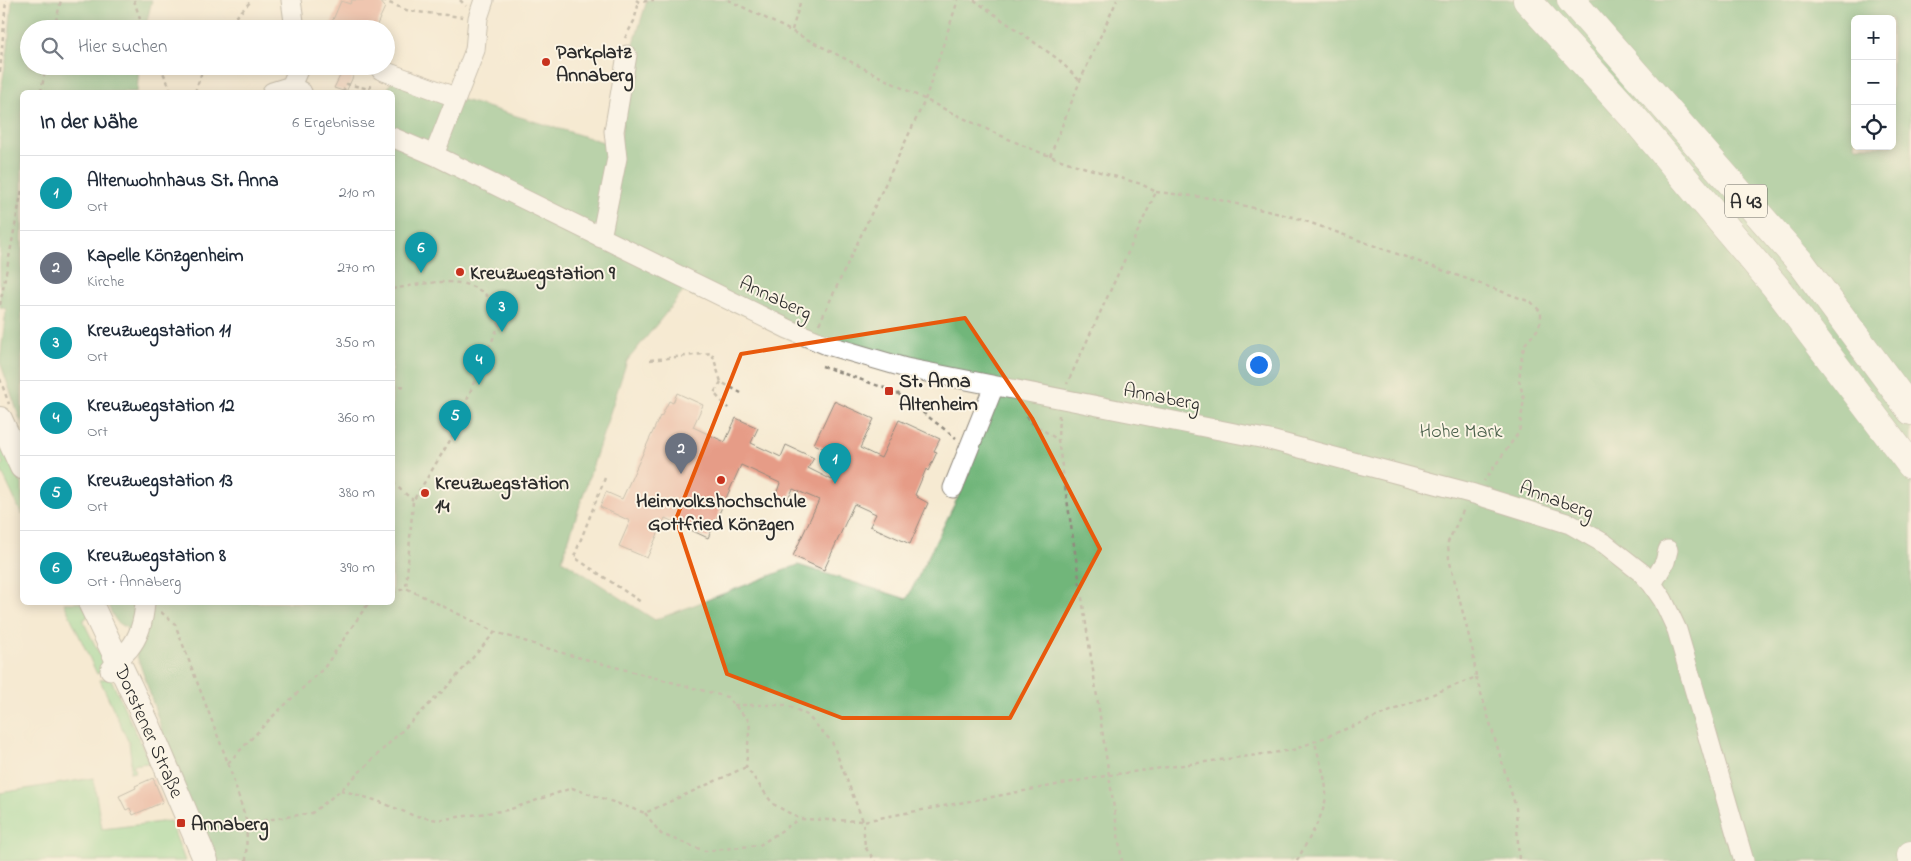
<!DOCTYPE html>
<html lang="de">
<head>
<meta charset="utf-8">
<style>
  body { margin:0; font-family:"Indie Flower",sans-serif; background:#f6f6f7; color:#1f2937 }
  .controls { position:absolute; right:15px; top:15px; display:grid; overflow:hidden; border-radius:8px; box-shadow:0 2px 12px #0003 }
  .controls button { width:45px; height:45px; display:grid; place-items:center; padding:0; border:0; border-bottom:1px solid #e0e1e3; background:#fff; color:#1f2937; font:25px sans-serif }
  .you { position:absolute; left:1258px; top:364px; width:18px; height:18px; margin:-12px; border:4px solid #fff; border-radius:50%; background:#1a73e8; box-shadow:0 0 0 8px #1a73e833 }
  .badge { display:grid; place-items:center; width:32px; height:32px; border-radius:50%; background:#d93025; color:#fff; font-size:16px; font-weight:700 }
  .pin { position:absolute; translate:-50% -41px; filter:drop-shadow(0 1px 2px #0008) }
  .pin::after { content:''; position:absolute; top:26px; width:18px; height:15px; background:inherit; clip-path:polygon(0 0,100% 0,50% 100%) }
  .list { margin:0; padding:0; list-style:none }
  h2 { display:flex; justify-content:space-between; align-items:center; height:65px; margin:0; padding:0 20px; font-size:21px }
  h2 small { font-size:16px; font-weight:400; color:#747a83 }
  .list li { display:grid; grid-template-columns:32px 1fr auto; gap:15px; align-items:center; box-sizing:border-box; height:75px; padding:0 20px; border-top:1px solid #e0e1e3 }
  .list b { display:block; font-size:19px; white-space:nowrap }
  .list p { margin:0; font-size:16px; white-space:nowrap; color:#747a83 }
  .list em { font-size:16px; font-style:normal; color:#747a83 }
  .icon { flex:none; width:28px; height:28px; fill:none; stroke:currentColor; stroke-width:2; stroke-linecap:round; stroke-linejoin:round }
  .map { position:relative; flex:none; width:1911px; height:861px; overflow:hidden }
  .search { position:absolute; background:#fff; box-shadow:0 2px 12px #0003; left:20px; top:20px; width:375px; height:55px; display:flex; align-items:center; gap:12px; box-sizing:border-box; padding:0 18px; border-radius:28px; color:#747a83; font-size:19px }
  .panel { position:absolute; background:#fff; box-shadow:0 2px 12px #0003; left:20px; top:90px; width:375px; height:515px; border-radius:8px }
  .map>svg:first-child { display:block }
  .green { fill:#8cd590; stroke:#5c805e }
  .forest { fill:#71b67a; stroke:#4e7052; fill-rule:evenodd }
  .building { fill:#e69c87 }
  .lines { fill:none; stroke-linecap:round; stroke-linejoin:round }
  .minor-casing { stroke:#908a7e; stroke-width:21 }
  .major-casing { stroke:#908a7e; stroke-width:26 }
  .highway-casing { stroke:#908a7e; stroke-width:29 }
  .path { stroke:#908a7e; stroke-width:2.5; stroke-dasharray:4 4; stroke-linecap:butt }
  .minor { stroke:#fff; stroke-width:19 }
  .major { stroke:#fff; stroke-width:24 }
  .highway { stroke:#fff; stroke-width:28 }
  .marked { fill:none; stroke:#e8590c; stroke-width:4; stroke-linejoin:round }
  .poi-dot { fill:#c8321e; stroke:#fcf5e5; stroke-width:2 }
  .labels { text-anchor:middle; stroke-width:4; stroke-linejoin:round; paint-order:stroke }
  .shield { fill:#fcf5e5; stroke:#6a6863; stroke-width:1 }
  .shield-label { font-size:19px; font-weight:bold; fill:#2b2b2b }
  .poi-label { font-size:20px; font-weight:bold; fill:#2b2b2b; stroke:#fcf5e5; text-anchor:start }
  .street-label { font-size:20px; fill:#2b2b2b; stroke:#fcf5e5 }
  .park-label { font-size:20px; fill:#485e49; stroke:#fcf5e5 }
</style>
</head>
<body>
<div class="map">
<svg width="1911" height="861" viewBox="0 0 1911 861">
  <rect width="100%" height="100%" fill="#fcf5e5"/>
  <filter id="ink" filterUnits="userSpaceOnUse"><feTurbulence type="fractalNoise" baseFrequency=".02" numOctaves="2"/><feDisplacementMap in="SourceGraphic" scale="10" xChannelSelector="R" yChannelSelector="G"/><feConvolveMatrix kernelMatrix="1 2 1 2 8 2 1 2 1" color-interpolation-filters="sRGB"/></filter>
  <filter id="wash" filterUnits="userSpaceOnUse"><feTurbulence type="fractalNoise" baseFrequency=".0096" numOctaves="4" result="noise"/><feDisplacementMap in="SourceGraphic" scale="20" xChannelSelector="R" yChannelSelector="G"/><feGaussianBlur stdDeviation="1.12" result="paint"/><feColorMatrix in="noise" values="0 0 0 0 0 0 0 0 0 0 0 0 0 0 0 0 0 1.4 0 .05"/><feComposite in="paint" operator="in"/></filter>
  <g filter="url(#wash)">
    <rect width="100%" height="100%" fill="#f6ead2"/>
    <path class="green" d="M0,440L22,484V515L0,468L3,463L0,458Z
      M64,603H82L89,616L84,619V623L106,667L104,670L97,674Z
      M110,677L149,761L147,763L133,765L135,772L130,773L131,758L129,743L100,680Z
      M93,778L102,829L170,821L185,861H0V793Z"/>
    <path class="forest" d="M12,0H152L145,29H29V66H139L137,92H22V425L0,362L6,309L0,307V96L8,48Z
      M647,0H1911V861H206C175,784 157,704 126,627C115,625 111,611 107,603L392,602V92H386L393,79L620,147L630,57ZM1855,19H1892V146H1855ZM683,292L895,370L992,397L967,479L907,599L798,565L655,620L562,560L627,361Z"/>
    <g id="blocks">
      <path class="building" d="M352,0H379L385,7L375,29H329L341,1L350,4Z
        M324,66H358L346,92L334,88L340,76Z
        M677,393L703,405L693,427L725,442L736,418L758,428L751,443L781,457L786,445L814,458L808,468L832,480L843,457L814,444L834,401L874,419L860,448L881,458L899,420L940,439L934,451L937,452L928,471L926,469L915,495L917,496V497L928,503L910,544L870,526L876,514L854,504L824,570L793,556L819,500L793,489L789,497L784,501L778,498L777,492L780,483L741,465L708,538L665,518L647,558L619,546L630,521L600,507L606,492L622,499L660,416L661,417L669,401L673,403Z
        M153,778L163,802L133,815L130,808L126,810L119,796L136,788L135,786Z"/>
    </g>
  </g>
  <g filter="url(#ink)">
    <use href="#blocks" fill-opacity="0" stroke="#908a7e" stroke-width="1"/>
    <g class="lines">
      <defs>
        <path id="minor" d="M291,0L295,29
          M381,70L455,97
          M291,86L298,70V66
          M272,92L291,86L302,92
          M392,137L434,155L788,329L827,345L906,368L1270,440L1474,494L1570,524L1605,544L1642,573L1652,584L1663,600L1677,630L1744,861
          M434,155L475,50L478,18L484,0
          M601,238L617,158L614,131L627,55
          M953,488L994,386
          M1652,584L1665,562L1668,550
          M110,670C116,662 122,656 129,649C140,636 144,618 145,602"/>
        <path id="major" d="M0,419L22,467
          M90,602L150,729L206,861"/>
        <path id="highway" d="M1527,0L1635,119L1775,286L1911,465
          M1571,0L1802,264L1911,411
          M1911,855V856"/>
      </defs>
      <use href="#minor" class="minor-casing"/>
      <use href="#major" class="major-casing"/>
      <use href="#highway" class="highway-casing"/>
      <path class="path" d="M134,0L143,29
        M382,0L409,11L463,17
        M460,0L466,6
        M636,0L639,2L654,0
        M728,0C829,48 926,104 1029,148C1065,163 1104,173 1141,184L1156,192L1067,384
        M974,0L1058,59L1080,81
        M54,29L61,0
        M165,29L166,25
        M225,29L252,0
        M792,30L801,0
        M625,38L634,21L639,2
        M160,66L172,92
        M0,72L6,0
        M41,92L46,66
        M195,92L204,66
        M343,92L347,84L369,89L373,82
        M1050,156L1080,81L1117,0
        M1156,192L1211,198L1297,218L1531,302L1541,312V320L1538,329L1525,344L1522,355L1519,380L1524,399L1519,432L1484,481
        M392,289C422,284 463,273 487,296C494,302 496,317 499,325L474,382L454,434L413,501L406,588
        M0,305L22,189
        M819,324L925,100L958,0
        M650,360L712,353L721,382L741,393
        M822,366L896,392L956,438
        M0,379L9,404
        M721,382L714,393L728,408
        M392,387L407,386
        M1025,408L1028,420L1058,440
        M1059,415L1058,440L1122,861
        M392,466L395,485L413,500
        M605,478L574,557L641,602
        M392,593L406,588L495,632L566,654L727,697L750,722L746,767L773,804L800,819L863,821L1110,775L1293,750L1476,677L1473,652L1449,559L1448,542L1465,507
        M161,612L175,624L228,763L247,823L246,861
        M1476,677L1516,808L1519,861
        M734,705H787L807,715L832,742L863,821L865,847L875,861
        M228,763L272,717L324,668L369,602
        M341,790L378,801L412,815L437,820L508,810L572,788L645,813L746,767
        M645,813L661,834L705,851L760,845L799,819
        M247,823L312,813L341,790L450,684L495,632
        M1297,861C1306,842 1327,813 1326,792C1326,777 1318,757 1315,742"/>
      <use href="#minor" class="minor"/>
      <use href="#major" class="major"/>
      <use href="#highway" class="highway"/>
    </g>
  </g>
  <path d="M0 0H1911V861H0ZM965,318L1032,418L1100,549L1010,718H842L727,674L676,519L741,354Z" fill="#f6ead2" fill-opacity=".55" fill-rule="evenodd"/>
  <path class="marked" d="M965,318L1032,418L1100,549L1010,718H842L727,674L676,519L741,354Z"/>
  <g class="poi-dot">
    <circle cx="546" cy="62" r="5"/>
    <circle cx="460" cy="272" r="5"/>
    <rect x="884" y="386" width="10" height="10" rx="2.5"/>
    <circle cx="721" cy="480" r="5"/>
    <circle cx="425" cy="493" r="5"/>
    <rect x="176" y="818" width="10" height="10" rx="2.5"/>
  </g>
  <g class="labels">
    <rect class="shield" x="1725" y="184.5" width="42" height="33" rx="4"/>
    <g class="shield-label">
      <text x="1746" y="208">A 43</text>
    </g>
    <g class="poi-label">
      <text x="556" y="58">Parkplatz<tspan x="556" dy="23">Annaberg</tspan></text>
      <text x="470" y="279">Kreuzwegstation 9</text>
      <text x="899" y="387">St. Anna<tspan x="899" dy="23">Altenheim</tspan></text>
      <text x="435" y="489">Kreuzwegstation<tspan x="435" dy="23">14</tspan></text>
      <text x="721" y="507" text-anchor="middle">Heimvolkshochschule<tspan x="721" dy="23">Gottfried Könzgen</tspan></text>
      <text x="191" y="830">Annaberg</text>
    </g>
    <g class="street-label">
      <text transform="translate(776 297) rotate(25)" y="7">Annaberg</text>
      <text transform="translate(1162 396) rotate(11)" y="7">Annaberg</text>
      <text transform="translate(1557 499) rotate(20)" y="7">Annaberg</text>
      <text transform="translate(150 731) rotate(66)" y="7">Dorstener Straße</text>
    </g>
    <g class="park-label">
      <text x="1461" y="437">Hohe Mark</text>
    </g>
  </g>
</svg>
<div class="controls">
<button>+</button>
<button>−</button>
<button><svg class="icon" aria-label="locate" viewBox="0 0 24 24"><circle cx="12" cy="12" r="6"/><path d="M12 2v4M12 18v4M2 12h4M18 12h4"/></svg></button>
</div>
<div class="you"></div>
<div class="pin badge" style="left:835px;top:484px;background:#0f9aa8">1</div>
<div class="pin badge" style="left:681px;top:474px;background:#6b7280">2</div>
<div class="pin badge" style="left:502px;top:332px;background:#0f9aa8">3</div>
<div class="pin badge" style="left:479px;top:385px;background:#0f9aa8">4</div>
<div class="pin badge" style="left:455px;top:441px;background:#0f9aa8">5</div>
<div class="pin badge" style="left:421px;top:273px;background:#0f9aa8">6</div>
<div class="search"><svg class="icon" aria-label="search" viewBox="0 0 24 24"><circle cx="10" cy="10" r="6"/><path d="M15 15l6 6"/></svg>Hier suchen</div>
<section class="panel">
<h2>In der Nähe<small>6 Ergebnisse</small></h2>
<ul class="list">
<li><span class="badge" style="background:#0f9aa8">1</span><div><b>Altenwohnhaus St. Anna</b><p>Ort</p></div><em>210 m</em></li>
<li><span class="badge" style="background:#6b7280">2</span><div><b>Kapelle Könzgenheim</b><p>Kirche</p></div><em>270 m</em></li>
<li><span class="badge" style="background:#0f9aa8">3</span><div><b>Kreuzwegstation 11</b><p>Ort</p></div><em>350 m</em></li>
<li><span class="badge" style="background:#0f9aa8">4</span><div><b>Kreuzwegstation 12</b><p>Ort</p></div><em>360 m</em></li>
<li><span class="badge" style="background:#0f9aa8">5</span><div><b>Kreuzwegstation 13</b><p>Ort</p></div><em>380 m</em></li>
<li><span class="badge" style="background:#0f9aa8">6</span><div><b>Kreuzwegstation 8</b><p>Ort · Annaberg</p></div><em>390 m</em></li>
</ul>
</section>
</div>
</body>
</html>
